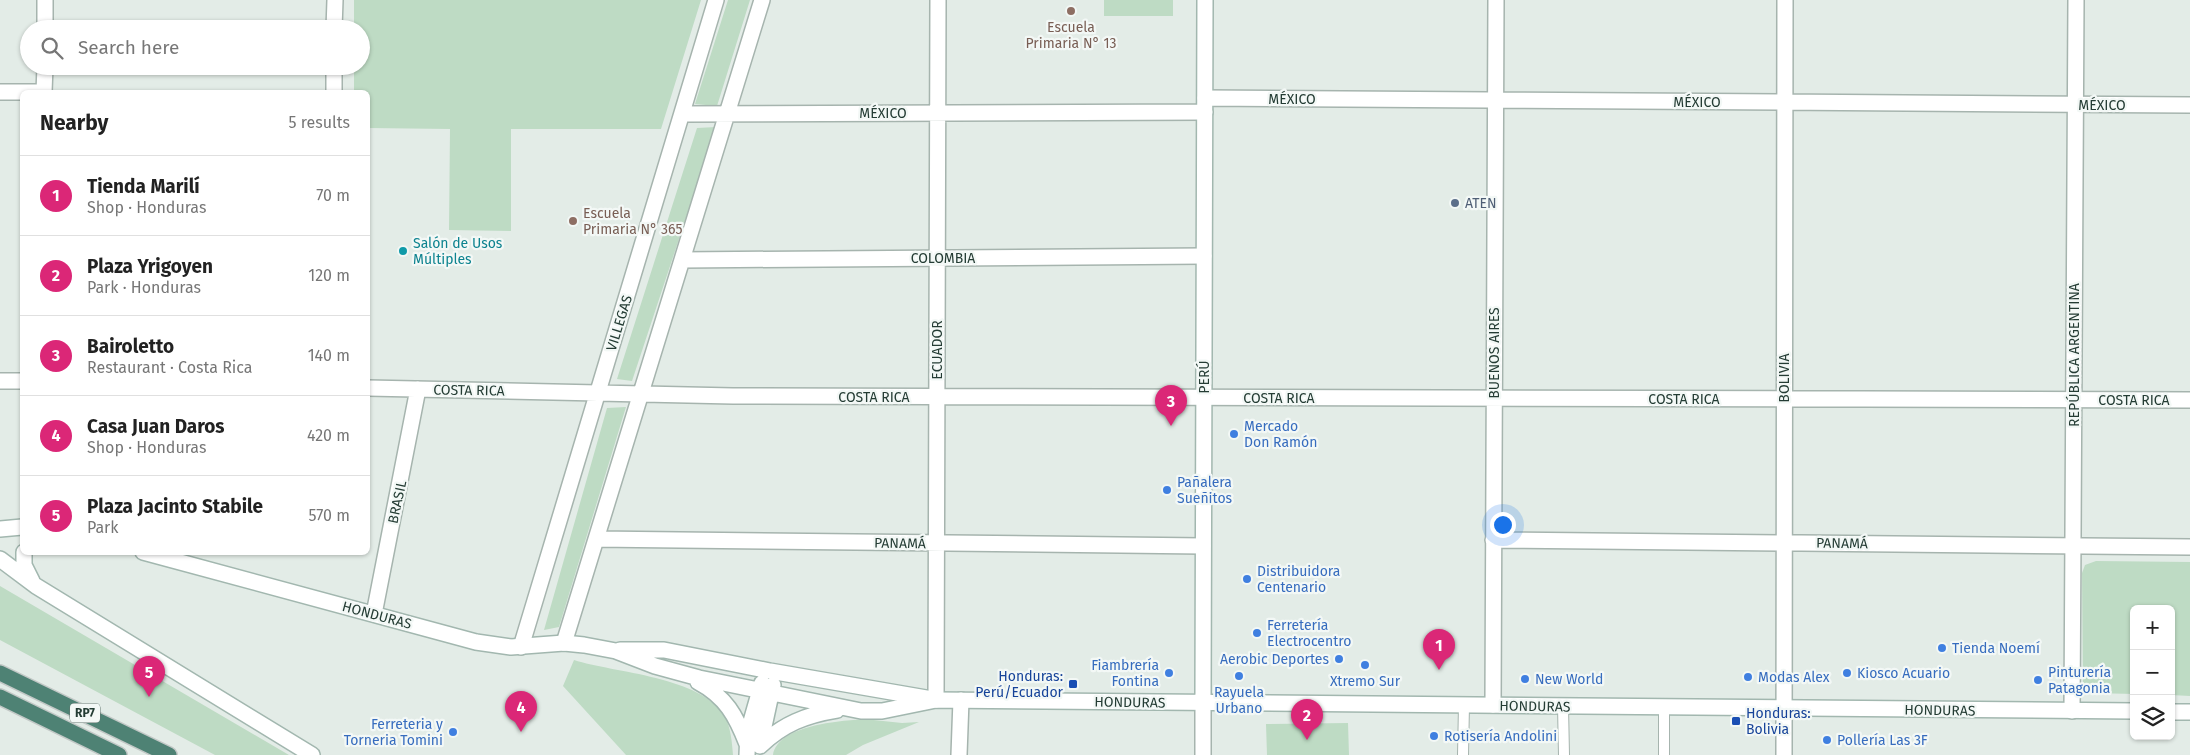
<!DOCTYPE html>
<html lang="en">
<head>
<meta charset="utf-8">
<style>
  body { margin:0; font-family:"Fira Sans",sans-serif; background:#f6f6f6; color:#222 }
  .controls { position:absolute; right:15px; bottom:15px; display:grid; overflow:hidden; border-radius:8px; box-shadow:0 1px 4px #0004 }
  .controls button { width:45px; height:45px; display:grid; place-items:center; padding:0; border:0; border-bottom:1px solid #e0e0e0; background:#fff; color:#222; font:25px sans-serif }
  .you { position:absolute; left:1502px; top:524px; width:18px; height:18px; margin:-12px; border:4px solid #fff; border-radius:50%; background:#1a73e8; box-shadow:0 0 0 8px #1a73e833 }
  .badge { display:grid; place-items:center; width:32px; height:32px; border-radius:50%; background:#db2777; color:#fff; font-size:16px; font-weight:700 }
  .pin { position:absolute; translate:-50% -41px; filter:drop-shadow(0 1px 2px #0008) }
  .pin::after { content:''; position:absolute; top:26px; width:18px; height:15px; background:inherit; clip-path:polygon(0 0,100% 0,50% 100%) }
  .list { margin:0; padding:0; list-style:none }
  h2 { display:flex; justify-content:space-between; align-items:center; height:65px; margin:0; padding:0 20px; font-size:21px }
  h2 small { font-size:16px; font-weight:400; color:#767676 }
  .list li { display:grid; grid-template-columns:32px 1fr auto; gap:15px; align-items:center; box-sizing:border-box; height:80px; padding:0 20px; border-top:1px solid #e0e0e0 }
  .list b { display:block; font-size:19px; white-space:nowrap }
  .list p { margin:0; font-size:16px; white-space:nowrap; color:#767676 }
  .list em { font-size:16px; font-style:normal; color:#767676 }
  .icon { flex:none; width:28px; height:28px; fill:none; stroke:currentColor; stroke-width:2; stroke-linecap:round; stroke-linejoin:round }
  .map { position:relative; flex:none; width:2190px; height:755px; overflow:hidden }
  .search { position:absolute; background:#fff; box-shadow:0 1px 4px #0004; left:20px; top:20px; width:350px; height:55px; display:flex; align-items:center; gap:12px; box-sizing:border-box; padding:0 18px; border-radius:28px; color:#767676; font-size:19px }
  .panel { position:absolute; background:#fff; box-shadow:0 1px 4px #0004; left:20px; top:90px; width:350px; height:465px; border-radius:8px }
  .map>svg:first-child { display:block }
  .green { fill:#bedbc4 }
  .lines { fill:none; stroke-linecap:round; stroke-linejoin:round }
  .service-casing { stroke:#a6b4ae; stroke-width:12 }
  .minor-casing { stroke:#a6b4ae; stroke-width:18 }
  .tertiary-casing { stroke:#a6b4ae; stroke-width:18 }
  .secondary-casing { stroke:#a2b7af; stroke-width:18 }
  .trunk-casing { stroke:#c2c8c6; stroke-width:18 }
  .service { stroke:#fff; stroke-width:10 }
  .minor { stroke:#fff; stroke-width:15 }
  .tertiary { stroke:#fff; stroke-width:15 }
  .secondary { stroke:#fff; stroke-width:15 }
  .trunk { stroke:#4e8274; stroke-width:15 }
  .education-dot { fill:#8d6e63; stroke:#f3f8f6; stroke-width:2 }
  .service-dot { fill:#5c6f8a; stroke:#f3f8f6; stroke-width:2 }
  .culture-dot { fill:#0f9aa8; stroke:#f3f8f6; stroke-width:2 }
  .shop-dot { fill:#3f7fe0; stroke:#f3f8f6; stroke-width:2 }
  .transit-dot { fill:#1a4fb4; stroke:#f3f8f6; stroke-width:2 }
  .labels { text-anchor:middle; stroke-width:4.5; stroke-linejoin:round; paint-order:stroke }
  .shield { fill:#f3f8f6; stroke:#62746e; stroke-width:1 }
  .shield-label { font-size:12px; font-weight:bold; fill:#243c34 }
  .education-label { font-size:14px; fill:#785e54; stroke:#f3f8f6 }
  .street-label { font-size:14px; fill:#243c34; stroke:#f3f8f6 }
  .service-label { font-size:14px; fill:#4e5e75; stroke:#f3f8f6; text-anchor:start }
  .culture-label { font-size:14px; fill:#0d838f; stroke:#f3f8f6; text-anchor:start }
  .shop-label { font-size:14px; fill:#366cbe; stroke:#f3f8f6; text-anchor:start }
  .transit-label { font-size:14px; fill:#164399; stroke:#f3f8f6; text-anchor:end }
</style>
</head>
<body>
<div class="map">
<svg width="2190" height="755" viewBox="0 0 2190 755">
  <rect width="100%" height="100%" fill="#e3ece7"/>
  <path class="green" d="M354,0H701L661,129H511V231L449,230L450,129L368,128V92H354V66H361V29H354Z
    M728,0H750L717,106L695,104Z
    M1104,0H1173V16H1104Z
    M716,127L632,381L617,379L697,128Z
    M626,407L559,627L544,630L607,408Z
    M2096,561L2190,562V696L2171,695V609H2134V694L2092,693L2083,688L2082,573L2085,565Z
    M0,586L289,755H215L0,640Z
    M574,660C614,673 702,676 725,717C731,728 732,743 733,755H626L563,686Z
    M864,719L902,723L919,722L863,745L846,755H773C778,725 840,721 864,719Z
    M1348,723L1349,755H1267L1266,724Z"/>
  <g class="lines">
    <defs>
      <path id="service" d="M1563,706L1564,755
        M1664,707V755
        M1463,755L1464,705"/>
      <path id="minor" d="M334,29L335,0
        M0,92H44
        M334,92V66
        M1205,98L2190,105
        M682,114L1205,112
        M682,260L1204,256
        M0,381H22
        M368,388L733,396L2190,400
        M596,539L1203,546
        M1493,540L2190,547
        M374,614L418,389
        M564,643L762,0
        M521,647L716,0
        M936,700L938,0
        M1203,702V755
        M1493,705L1496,0
        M959,755L961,700
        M1784,755L1785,0"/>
      <path id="tertiary" d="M45,29V0
        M44,92L45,66
        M2072,711L2076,0"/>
      <path id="secondary" d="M0,529L22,527
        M24,552V565L32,581
        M143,552L476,642L511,647L564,643L584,645L616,651L655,666L699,678L861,711H882L936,700L2134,711
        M0,559L36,586L312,755
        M620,650H664L770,671L932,699
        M698,682C726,697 736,716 747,744
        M1203,702L1205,0
        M2171,712H2190
        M760,745L773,685
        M760,746C783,724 806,715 837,710
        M747,755L748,732L762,683"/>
      <path id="trunk" d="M0,673L169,755
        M0,697L119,755"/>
    </defs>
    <use href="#service" class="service-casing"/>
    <use href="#minor" class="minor-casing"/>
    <use href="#tertiary" class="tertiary-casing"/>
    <use href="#secondary" class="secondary-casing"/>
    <use href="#trunk" class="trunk-casing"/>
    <use href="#service" class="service"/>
    <use href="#minor" class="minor"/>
    <use href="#tertiary" class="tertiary"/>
    <use href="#secondary" class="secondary"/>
    <use href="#trunk" class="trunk"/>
  </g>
  <g class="education-dot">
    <circle cx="1071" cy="11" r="5"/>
    <circle cx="573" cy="221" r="5"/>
  </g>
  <circle class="service-dot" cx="1455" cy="203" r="5"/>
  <circle class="culture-dot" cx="403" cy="251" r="5"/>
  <g class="shop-dot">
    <circle cx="1234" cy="434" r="5"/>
    <circle cx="1167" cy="490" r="5"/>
    <circle cx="1247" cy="579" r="5"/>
    <circle cx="1257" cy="633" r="5"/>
    <circle cx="1942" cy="648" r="5"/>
    <circle cx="1339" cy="659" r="5"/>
    <circle cx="1365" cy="665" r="5"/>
    <circle cx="1169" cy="673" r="5"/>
    <circle cx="1847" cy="673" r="5"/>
    <circle cx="1239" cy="676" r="5"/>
    <circle cx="1748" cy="677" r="5"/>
    <circle cx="1525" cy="679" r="5"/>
    <circle cx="2038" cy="680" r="5"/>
    <circle cx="453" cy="732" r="5"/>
    <circle cx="1434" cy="736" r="5"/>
    <circle cx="1827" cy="740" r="5"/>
  </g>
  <g class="transit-dot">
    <rect x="1068" y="679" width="10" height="10" rx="2.5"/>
    <rect x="1731" y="716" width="10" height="10" rx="2.5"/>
  </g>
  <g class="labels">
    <rect class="shield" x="70" y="703.5" width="30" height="19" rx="4"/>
    <g class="shield-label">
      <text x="85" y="717">RP7</text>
    </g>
    <g class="education-label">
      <text x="1071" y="32">Escuela<tspan x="1071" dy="16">Primaria N° 13</tspan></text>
      <text x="583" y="218" text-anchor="start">Escuela<tspan x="583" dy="16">Primaria N° 365</tspan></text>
    </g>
    <g class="street-label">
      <text x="1292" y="104">MÉXICO</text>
      <text x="1697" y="107">MÉXICO</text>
      <text x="2102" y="110">MÉXICO</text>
      <text x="883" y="118">MÉXICO</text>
      <text x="943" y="263">COLOMBIA</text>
      <text transform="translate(619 323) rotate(-73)" y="5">VILLEGAS</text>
      <text transform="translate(937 350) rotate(-90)" y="5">ECUADOR</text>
      <text transform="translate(1494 353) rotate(-90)" y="5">BUENOS AIRES</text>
      <text transform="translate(2074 355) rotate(-90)" y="5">REPÚBLICA ARGENTINA</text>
      <text transform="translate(1204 377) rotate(-90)" y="5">PERÚ</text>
      <text transform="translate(1784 378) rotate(-90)" y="5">BOLIVIA</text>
      <text transform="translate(469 390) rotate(1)" y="5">COSTA RICA</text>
      <text x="874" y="402">COSTA RICA</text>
      <text x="1279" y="403">COSTA RICA</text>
      <text x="1684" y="404">COSTA RICA</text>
      <text x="2134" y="405">COSTA RICA</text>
      <text transform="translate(397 502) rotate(-78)" y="5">BRASIL</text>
      <text transform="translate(900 543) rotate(1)" y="5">PANAMÁ</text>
      <text transform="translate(1842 543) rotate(1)" y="5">PANAMÁ</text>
      <text transform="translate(377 615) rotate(15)" y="5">HONDURAS</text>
      <text transform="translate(1130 702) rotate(1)" y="5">HONDURAS</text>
      <text transform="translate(1535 706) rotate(1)" y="5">HONDURAS</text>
      <text transform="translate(1940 710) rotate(1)" y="5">HONDURAS</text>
    </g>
    <g class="service-label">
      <text x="1465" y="208">ATEN</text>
    </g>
    <g class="culture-label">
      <text x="413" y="248">Salón de Usos<tspan x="413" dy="16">Múltiples</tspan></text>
    </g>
    <g class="shop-label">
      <text x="1244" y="431">Mercado<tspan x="1244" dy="16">Don Ramón</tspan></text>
      <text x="1177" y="487">Pañalera<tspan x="1177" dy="16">Sueñitos</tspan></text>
      <text x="1257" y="576">Distribuidora<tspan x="1257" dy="16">Centenario</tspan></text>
      <text x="1267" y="630">Ferretería<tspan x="1267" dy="16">Electrocentro</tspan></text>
      <text x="1952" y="653">Tienda Noemí</text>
      <text x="1329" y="664" text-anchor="end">Aerobic Deportes</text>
      <text x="1159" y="670" text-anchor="end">Fiambrería<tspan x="1159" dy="16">Fontina</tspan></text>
      <text x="2048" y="677">Pinturería<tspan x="2048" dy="16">Patagonia</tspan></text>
      <text x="1857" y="678">Kiosco Acuario</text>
      <text x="1758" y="682">Modas Alex</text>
      <text x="1535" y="684">New World</text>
      <text x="1365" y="686" text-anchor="middle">Xtremo Sur</text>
      <text x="1239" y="697" text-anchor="middle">Rayuela<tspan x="1239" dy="16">Urbano</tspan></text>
      <text x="443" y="729" text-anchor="end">Ferreteria y<tspan x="443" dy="16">Torneria Tomini</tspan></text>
      <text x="1444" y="741">Rotisería Andolini</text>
      <text x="1837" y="745">Pollería Las 3F</text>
    </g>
    <g class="transit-label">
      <text x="1063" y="681">Honduras:<tspan x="1063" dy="16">Perú/Ecuador</tspan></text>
      <text x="1746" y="718" text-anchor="start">Honduras:<tspan x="1746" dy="16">Bolivia</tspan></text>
    </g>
  </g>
</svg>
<div class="controls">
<button>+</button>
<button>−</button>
<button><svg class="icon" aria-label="layers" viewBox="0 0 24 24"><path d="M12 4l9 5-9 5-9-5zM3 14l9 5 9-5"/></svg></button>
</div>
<div class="you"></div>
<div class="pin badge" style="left:1439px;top:670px">1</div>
<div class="pin badge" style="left:1307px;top:740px">2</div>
<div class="pin badge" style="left:1171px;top:426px">3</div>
<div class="pin badge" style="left:521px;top:732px">4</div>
<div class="pin badge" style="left:149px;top:697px">5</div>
<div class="search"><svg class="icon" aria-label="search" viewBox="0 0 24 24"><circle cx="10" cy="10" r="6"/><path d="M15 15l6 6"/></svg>Search here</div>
<section class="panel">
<h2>Nearby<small>5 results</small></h2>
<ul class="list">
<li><span class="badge">1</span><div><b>Tienda Marilí</b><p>Shop · Honduras</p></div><em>70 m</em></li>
<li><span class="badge">2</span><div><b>Plaza Yrigoyen</b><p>Park · Honduras</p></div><em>120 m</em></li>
<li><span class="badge">3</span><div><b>Bairoletto</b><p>Restaurant · Costa Rica</p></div><em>140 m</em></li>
<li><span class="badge">4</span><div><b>Casa Juan Daros</b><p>Shop · Honduras</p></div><em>420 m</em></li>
<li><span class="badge">5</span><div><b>Plaza Jacinto Stabile</b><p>Park</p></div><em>570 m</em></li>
</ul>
</section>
</div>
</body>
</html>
